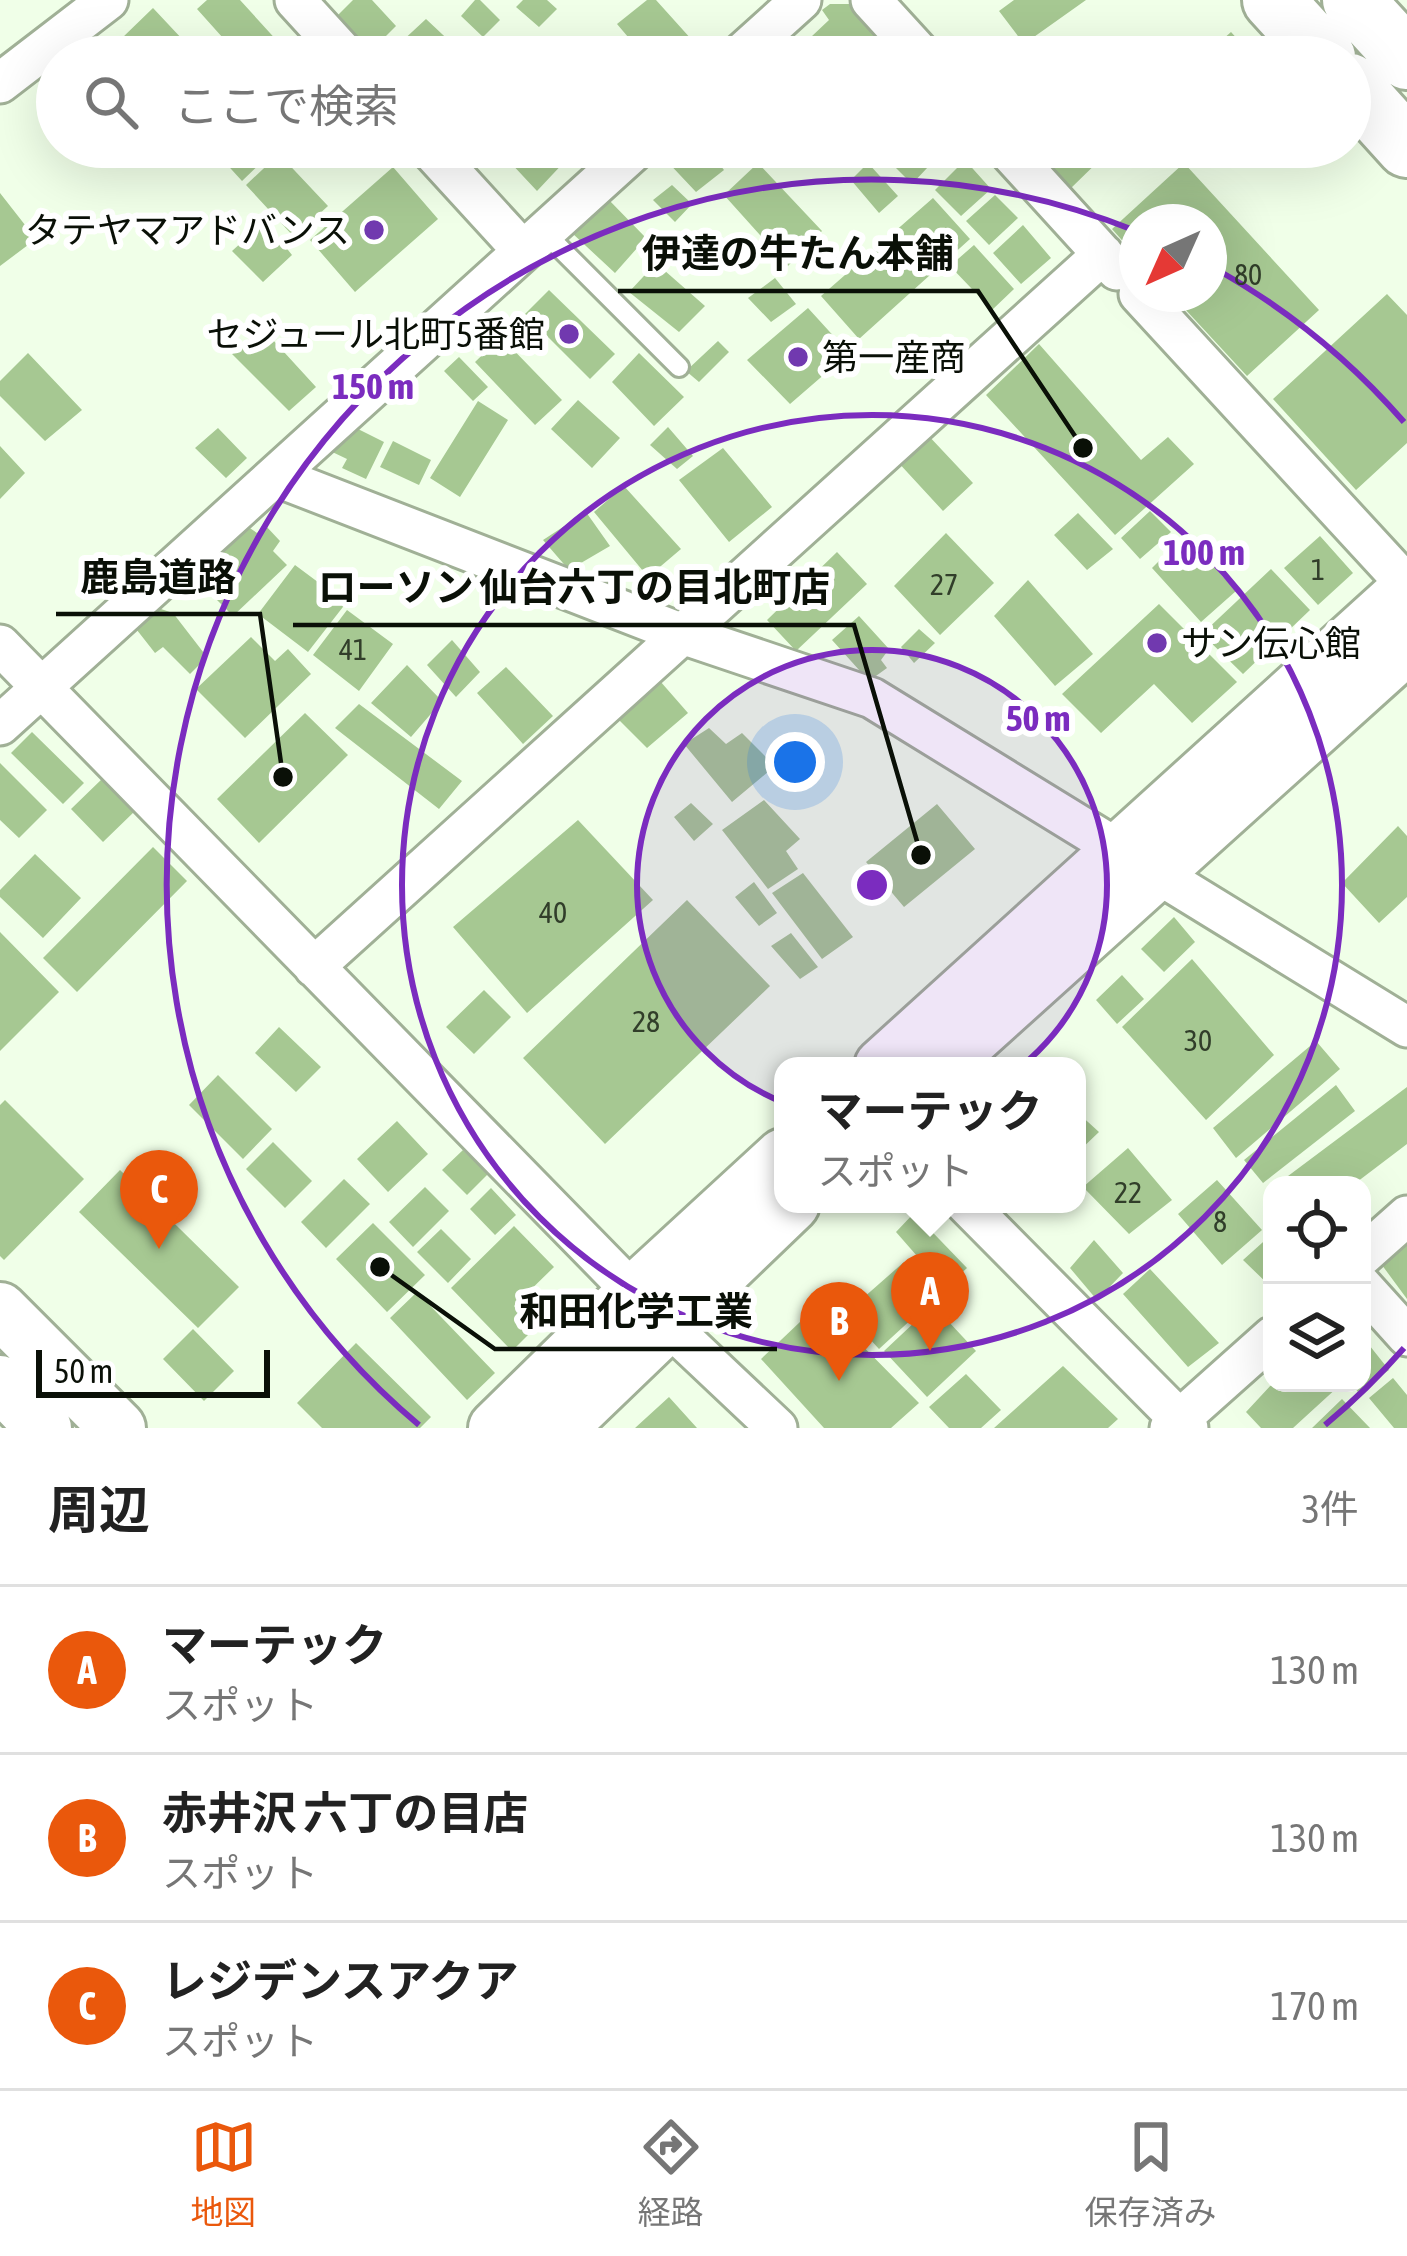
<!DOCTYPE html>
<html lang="ja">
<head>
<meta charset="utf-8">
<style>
  body { margin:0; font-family:"Asap Condensed","Noto Sans JP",sans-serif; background:#f2f2f2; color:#222 }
  .controls { position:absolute; right:36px; bottom:36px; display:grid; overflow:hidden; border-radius:24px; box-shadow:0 12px 48px #0002 }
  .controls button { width:108px; height:108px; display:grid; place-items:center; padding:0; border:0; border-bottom:3px solid #e0e0e0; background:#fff; color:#222; font:60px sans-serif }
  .compass { position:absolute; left:1119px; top:204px; width:108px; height:108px; border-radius:50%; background:#fff; box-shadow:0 12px 48px #0002; rotate:225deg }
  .scale { position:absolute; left:36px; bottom:30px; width:234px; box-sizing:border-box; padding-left:12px; border:6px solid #0a1007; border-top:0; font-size:33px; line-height:42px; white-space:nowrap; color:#0a1007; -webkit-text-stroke:9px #fff; paint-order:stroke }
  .you { position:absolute; left:795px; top:762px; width:42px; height:42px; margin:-30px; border:9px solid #fff; border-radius:50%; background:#1a73e8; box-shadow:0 0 0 18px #1a73e833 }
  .badge { display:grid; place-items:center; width:78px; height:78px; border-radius:50%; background:#ea580c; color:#fff; font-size:39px; font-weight:700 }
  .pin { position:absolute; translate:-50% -99px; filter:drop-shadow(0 3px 6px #0008) }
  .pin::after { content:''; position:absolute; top:63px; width:42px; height:36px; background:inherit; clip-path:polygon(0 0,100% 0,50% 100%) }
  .popup { position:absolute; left:774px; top:1057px; width:312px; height:156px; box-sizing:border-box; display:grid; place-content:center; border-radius:24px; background:#fff; filter:drop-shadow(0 3px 9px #0005); font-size:39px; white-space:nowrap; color:#767676 }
  .popup b { font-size:45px; color:#222 }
  .popup::after { content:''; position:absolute; left:50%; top:100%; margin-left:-24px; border:24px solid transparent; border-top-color:#fff }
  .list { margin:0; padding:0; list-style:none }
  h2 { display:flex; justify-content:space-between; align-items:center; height:156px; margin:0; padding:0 48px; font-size:51px }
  h2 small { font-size:39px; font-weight:400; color:#767676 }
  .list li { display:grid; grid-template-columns:78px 1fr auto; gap:36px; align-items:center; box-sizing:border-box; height:168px; padding:0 48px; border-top:3px solid #e0e0e0 }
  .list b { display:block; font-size:45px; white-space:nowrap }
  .list p { margin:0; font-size:39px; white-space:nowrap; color:#767676 }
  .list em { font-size:39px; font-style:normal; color:#767676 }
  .icon { flex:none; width:66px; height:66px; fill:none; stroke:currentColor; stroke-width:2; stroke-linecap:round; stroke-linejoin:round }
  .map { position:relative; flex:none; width:1407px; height:1428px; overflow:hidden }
  .search { position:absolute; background:#fff; box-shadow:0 12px 48px #0002; left:36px; right:36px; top:36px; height:132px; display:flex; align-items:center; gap:30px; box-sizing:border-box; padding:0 42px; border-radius:66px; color:#767676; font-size:45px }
  .sheet { height:660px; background:#fff }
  nav { display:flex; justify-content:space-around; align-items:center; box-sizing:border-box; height:168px; border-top:3px solid #e0e0e0; background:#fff; font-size:33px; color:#767676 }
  nav a { display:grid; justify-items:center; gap:6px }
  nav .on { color:#ea580c }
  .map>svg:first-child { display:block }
  .building { fill:#a6c892 }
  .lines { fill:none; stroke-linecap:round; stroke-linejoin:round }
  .lane-casing { stroke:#a0b096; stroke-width:24 }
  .street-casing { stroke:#a0b096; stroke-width:45 }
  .secondary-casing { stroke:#a0b096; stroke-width:60 }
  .primary-casing { stroke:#a0b096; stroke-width:66 }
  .lane { stroke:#fff; stroke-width:18 }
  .street { stroke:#fff; stroke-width:39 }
  .secondary { stroke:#fff; stroke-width:54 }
  .primary { stroke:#fff; stroke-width:60 }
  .ring { fill:none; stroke:#7b2cbf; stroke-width:6 }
  .poi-dot { fill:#7139af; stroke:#fff; stroke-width:4.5 }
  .labels { text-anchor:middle; stroke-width:12; stroke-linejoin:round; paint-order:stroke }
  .number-label { font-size:30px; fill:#313e2a }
  .poi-label { font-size:36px; fill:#0a1007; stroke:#fff; text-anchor:end }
  .centre { fill:#7b2cbf; stroke:#fff; stroke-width:6 }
  .ring-label { font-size:36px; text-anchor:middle; font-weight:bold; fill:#7b2cbf; stroke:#fff; stroke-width:12; stroke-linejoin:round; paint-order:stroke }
  .leader { fill:none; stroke:#0a1007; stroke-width:4.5 }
  .callout-dot { fill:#0a1007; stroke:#fff; stroke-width:4.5 }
  .callout-label { font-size:39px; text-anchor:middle; font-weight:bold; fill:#0a1007; stroke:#fff; stroke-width:12; stroke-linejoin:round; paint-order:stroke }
</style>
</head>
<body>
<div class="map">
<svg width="1407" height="1428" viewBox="0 0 1407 1428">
  <rect width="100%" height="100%" fill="#f0ffe8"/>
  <path class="building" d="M207,0H240L280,44L265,57H240L197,9Z
    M353,0H372L396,26L370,52L337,16Z
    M475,0H480L500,20L483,37L461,16Z
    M523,0H547L557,9L539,27L516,7Z
    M647,0H656L692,40L674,57H645L617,24Z
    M1014,0H1086L1024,44L999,11Z
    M830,4H849L889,49L880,57H830L811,37L829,20L822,10Z
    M153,8L199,57H138L122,38Z
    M426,19L458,49L450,57H411L399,44Z
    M1231,32L1252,55L1203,57Z
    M211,147H269L273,151L242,181Z
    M496,147H558L568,158L537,191Z
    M672,147H706L724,170L696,192L663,157Z
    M893,147H910L928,167L912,184L883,155Z
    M1047,147H1108L1110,150L1069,190L1037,156Z
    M279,154L328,206L294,237L246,185Z
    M965,160L991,189L961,216L935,190Z
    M758,163L822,231L788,266L724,195Z
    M868,163L898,196L879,213L851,180Z
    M1184,163L1319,310L1247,376L1171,294H1209V222H1137V257L1112,229Z
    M393,167L438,219L355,292L310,240Z
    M672,185L692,204L675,222L653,200Z
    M0,193L36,239L0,266Z
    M995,195L1018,218L989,245L966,221Z
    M933,198L970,239L859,339L821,296Z
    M608,199L646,238L615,273L572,233Z
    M265,221L292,255L263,282L232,251Z
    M1023,225L1051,258L1021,284L993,253Z
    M974,245L1014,289L992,310L950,266Z
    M656,263L705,306L679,332L629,292Z
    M775,278L796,304L771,322L748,298Z
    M549,290L615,354L590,379L525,314Z
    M1387,294L1407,315V443L1356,490L1273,399Z
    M808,308L849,353L790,404L747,360Z
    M262,328L316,387L289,411L232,354Z
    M501,337L562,400L535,425L475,362Z
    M718,341L729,352L699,382L686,371Z
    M1039,344L1141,460L1168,437L1194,464L1115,535L986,395Z
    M28,353L82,410L45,441L0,396V381Z
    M639,353L684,397L654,426L612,382Z
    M459,357L488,387L473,401L444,371Z
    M578,400L620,438L592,468L551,429Z
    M478,401L508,420L460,497L430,478Z
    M340,420L384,442L366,479L342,468L347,459L326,449Z
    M668,427L693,456L677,469L650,445Z
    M218,428L247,458L226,478L195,448Z
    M926,433L973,483L943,511L896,460Z
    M393,441L431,460L419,485L380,467Z
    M0,446L25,473L0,499Z
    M723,448L772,507L729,542L679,480Z
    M624,486L681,549L648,577L594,512Z
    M1150,511L1171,532L1140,559L1121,538Z
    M586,512L610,546L569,570L543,540Z
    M1078,513L1113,549L1087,570L1054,535Z
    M238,520L257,533L265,525L280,541L273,551L287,565L233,616L185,568Z
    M946,533L994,583L940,635L894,586Z
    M1185,535L1236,591L1201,622L1152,568Z
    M1320,536L1353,573L1318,605L1284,568Z
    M837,552L867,584L796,651L767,620Z
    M295,565L346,603L308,652L258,614Z
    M1271,569L1310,610L1243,674L1202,634Z
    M1028,580L1093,654L1055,686L994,616Z
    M1159,604L1237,682L1192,723L1154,684L1101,733L1062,694Z
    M152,606L173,613L207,657L190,674L163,647L155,653L133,625Z
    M347,610L393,644L359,691L313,655Z
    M859,616L889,649L881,660L887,668L869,681L832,640Z
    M919,629L935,643L914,663L901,647Z
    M251,637L275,661L288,649L311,674L245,738L196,689Z
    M452,640L480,672L456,697L427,665Z
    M407,665L442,701L411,737L371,703Z
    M506,667L553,716L523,744L477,693Z
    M660,681L688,713L647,748L617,718Z
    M359,704L462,781L439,809L335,728Z
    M305,713L348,755L259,843L217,799Z
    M709,728L726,744L742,733L775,766L732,802L684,744Z
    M32,732L84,783L63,804L11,753Z
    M0,763L47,810L19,838L0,820Z
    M103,778L135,811L103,842L71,809Z
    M764,800L800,839L786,851L798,869L768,889L722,830Z
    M691,803L713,824L694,841L674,817Z
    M937,804L975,849L904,907L866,862Z
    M578,820L653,900L527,1013L453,927Z
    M1398,826L1407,836V897L1379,923L1342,883Z
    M153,847L187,881L77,992L43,958Z
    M35,854L81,898L43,938L0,897V890Z
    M803,873L853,937L822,959L772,893Z
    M754,882L777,913L759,926L735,897Z
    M687,900L770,986L605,1144L523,1058Z
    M1174,917L1195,942L1164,972L1141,949Z
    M0,932L59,992L0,1051Z
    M791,933L818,967L800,979L771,946Z
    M1192,959L1274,1055L1206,1120L1122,1027Z
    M1122,975L1144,999L1117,1024L1096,1000Z
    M484,990L511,1017L474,1054L446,1027Z
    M279,1027L321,1067L296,1092L255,1053Z
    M1316,1041L1340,1069L1236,1158L1213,1128Z
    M218,1075L272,1129L243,1159L189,1105Z
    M1336,1085L1355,1111L1263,1183L1244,1160Z
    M1407,1087V1144L1353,1185H1276Z
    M5,1100L84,1179L4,1260L0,1256V1105Z
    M1077,1112L1099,1132L1077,1153Z
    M397,1121L428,1154L388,1192L357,1159Z
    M273,1142L312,1181L285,1208L246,1169Z
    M1128,1148L1172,1200L1129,1234L1083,1187Z
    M463,1150L488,1174L467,1195L442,1170Z
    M120,1170L239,1287L198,1328L79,1212Z
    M344,1179L370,1204L326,1248L301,1222Z
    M1217,1180L1262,1230L1222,1265L1178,1214Z
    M425,1187L449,1211L413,1247L389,1222Z
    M491,1188L516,1215L495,1235L470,1209Z
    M914,1213L967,1268L945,1288L896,1232Z
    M373,1223L425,1275L387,1312L336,1259Z
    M514,1226L554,1267L514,1306L535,1328L512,1351L451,1288Z
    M441,1229L471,1259L448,1283L417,1252Z
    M1272,1234V1288L1243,1260Z
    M1094,1240L1123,1273L1097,1300L1070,1268Z
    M1407,1243V1299L1379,1261Z
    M904,1262L938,1295L879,1349L846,1313Z
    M1150,1269L1219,1343L1188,1367L1123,1294Z
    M417,1292L495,1373L467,1400L390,1318Z
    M820,1303L919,1403L891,1428H824L761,1359Z
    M933,1305L976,1351L927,1397L884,1351Z
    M193,1329L234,1371L204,1401L163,1359Z
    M1362,1336L1389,1370L1358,1392L1351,1383H1362Z
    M356,1343L431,1417L420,1428H322L297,1403Z
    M1063,1366L1118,1419L1108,1428H994Z
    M966,1374L1001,1410L981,1428H949L929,1407Z
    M1393,1378L1407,1395V1428H1394L1369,1398Z
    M1273,1383H1335L1339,1386L1293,1428H1261L1246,1412Z
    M669,1397L697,1428H635Z
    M1342,1399L1370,1428H1312Z"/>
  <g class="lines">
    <defs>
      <path id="lane" d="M544,232L679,367"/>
      <path id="street" d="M295,0L347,57
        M871,0L923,57
        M738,57L801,0
        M0,83L108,0
        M428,147L523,251
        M1005,147L1117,270
        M1139,294L1407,585
        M275,476L685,635L872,698L1407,1027
        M0,645L634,1293L777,1428
        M0,725L638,147
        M314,967L1103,254
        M966,1204L1188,1428
        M1362,1256L1407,1216
        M1362,1286L1407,1336
        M1170,1428L1272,1337"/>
      <path id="secondary" d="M882,1066L1407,590
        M941,1066L1407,646
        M0,1310L118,1428
        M0,1383L44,1428
        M496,1428L634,1293L783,1156
        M559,1428L792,1204"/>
      <path id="primary" d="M1273,0L1325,57
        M1353,0L1407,59
        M1350,84L1407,147"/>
    </defs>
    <use href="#lane" class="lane-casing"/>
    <use href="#street" class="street-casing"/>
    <use href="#secondary" class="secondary-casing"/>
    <use href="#primary" class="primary-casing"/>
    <use href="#lane" class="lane"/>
    <use href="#street" class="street"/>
    <use href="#secondary" class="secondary"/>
    <use href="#primary" class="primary"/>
  </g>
  <circle cx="872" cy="885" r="235" fill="#7b2cbf" fill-opacity=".12"/>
  <g class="ring">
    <circle cx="872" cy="885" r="235"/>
    <circle cx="872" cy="885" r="470"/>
    <path d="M1404 1348A705 705 0 0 1 1325 1425M419 1425A705 705 0 0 1 1136 231M1214 268A705 705 0 0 1 1404 422"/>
  </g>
  <g class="poi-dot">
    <circle cx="374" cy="230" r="12"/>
    <circle cx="569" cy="334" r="12"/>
    <circle cx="798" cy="357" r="12"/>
    <circle cx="1157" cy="643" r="12"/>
  </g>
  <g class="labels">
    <g class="number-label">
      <text x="1248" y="285">80</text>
      <text x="1318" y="580">1</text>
      <text x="944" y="595">27</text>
      <text x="353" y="660">41</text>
      <text x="553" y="923">40</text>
      <text x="646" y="1032">28</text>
      <text x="1198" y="1051">30</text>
      <text x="1128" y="1203">22</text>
      <text x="1220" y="1232">8</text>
    </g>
    <g class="poi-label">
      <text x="350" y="243">タテヤマアドバンス</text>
      <text x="545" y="347">セジュール北町5番館</text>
      <text x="822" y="370" text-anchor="start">第一産商</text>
      <text x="1181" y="656" text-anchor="start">サン伝心館</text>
    </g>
  </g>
  <circle cx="872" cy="885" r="18" class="centre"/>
  <g class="ring-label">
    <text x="373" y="399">150 m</text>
    <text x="1204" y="565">100 m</text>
    <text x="1038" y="731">50 m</text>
  </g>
  <path class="leader" d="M1083 448L978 291H618M283 777L260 614H56M921 855L854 625H293M380 1267L495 1349H777"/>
  <g class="callout-dot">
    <circle cx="1083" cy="448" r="12"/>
    <circle cx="283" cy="777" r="12"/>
    <circle cx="921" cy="855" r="12"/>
    <circle cx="380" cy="1267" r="12"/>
  </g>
  <g class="callout-label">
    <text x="798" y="267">伊達の牛たん本舗</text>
    <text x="158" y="591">鹿島道路</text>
    <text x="574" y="601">ローソン 仙台六丁の目北町店</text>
    <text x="636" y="1325">和田化学工業</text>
  </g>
</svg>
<div class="controls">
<button><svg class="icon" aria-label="locate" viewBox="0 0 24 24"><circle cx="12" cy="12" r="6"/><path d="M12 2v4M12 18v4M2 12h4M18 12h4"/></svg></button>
<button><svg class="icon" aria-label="layers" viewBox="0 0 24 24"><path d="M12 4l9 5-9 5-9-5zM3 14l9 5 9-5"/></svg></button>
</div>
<svg class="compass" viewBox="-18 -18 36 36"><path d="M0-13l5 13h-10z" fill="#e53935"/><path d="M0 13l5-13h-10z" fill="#767676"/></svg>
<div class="scale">50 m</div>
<div class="you"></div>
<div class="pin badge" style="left:930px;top:1351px">A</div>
<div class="popup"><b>マーテック</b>スポット</div>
<div class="pin badge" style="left:839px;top:1381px">B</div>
<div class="pin badge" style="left:159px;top:1249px">C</div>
<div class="search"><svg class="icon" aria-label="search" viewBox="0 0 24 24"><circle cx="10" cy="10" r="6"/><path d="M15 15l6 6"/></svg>ここで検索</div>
</div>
<section class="sheet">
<h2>周辺<small>3件</small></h2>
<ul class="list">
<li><span class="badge">A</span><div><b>マーテック</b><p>スポット</p></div><em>130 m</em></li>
<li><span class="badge">B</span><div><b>赤井沢 六丁の目店</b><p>スポット</p></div><em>130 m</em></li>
<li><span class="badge">C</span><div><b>レジデンスアクア</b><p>スポット</p></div><em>170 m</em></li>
</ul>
</section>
<nav>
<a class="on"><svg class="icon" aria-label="map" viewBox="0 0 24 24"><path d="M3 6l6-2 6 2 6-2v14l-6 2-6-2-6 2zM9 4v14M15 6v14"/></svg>地図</a>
<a><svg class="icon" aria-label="directions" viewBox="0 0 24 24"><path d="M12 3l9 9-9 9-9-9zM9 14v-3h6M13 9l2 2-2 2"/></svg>経路</a>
<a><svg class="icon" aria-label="saved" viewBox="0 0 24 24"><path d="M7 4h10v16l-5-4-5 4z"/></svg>保存済み</a>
</nav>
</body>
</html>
